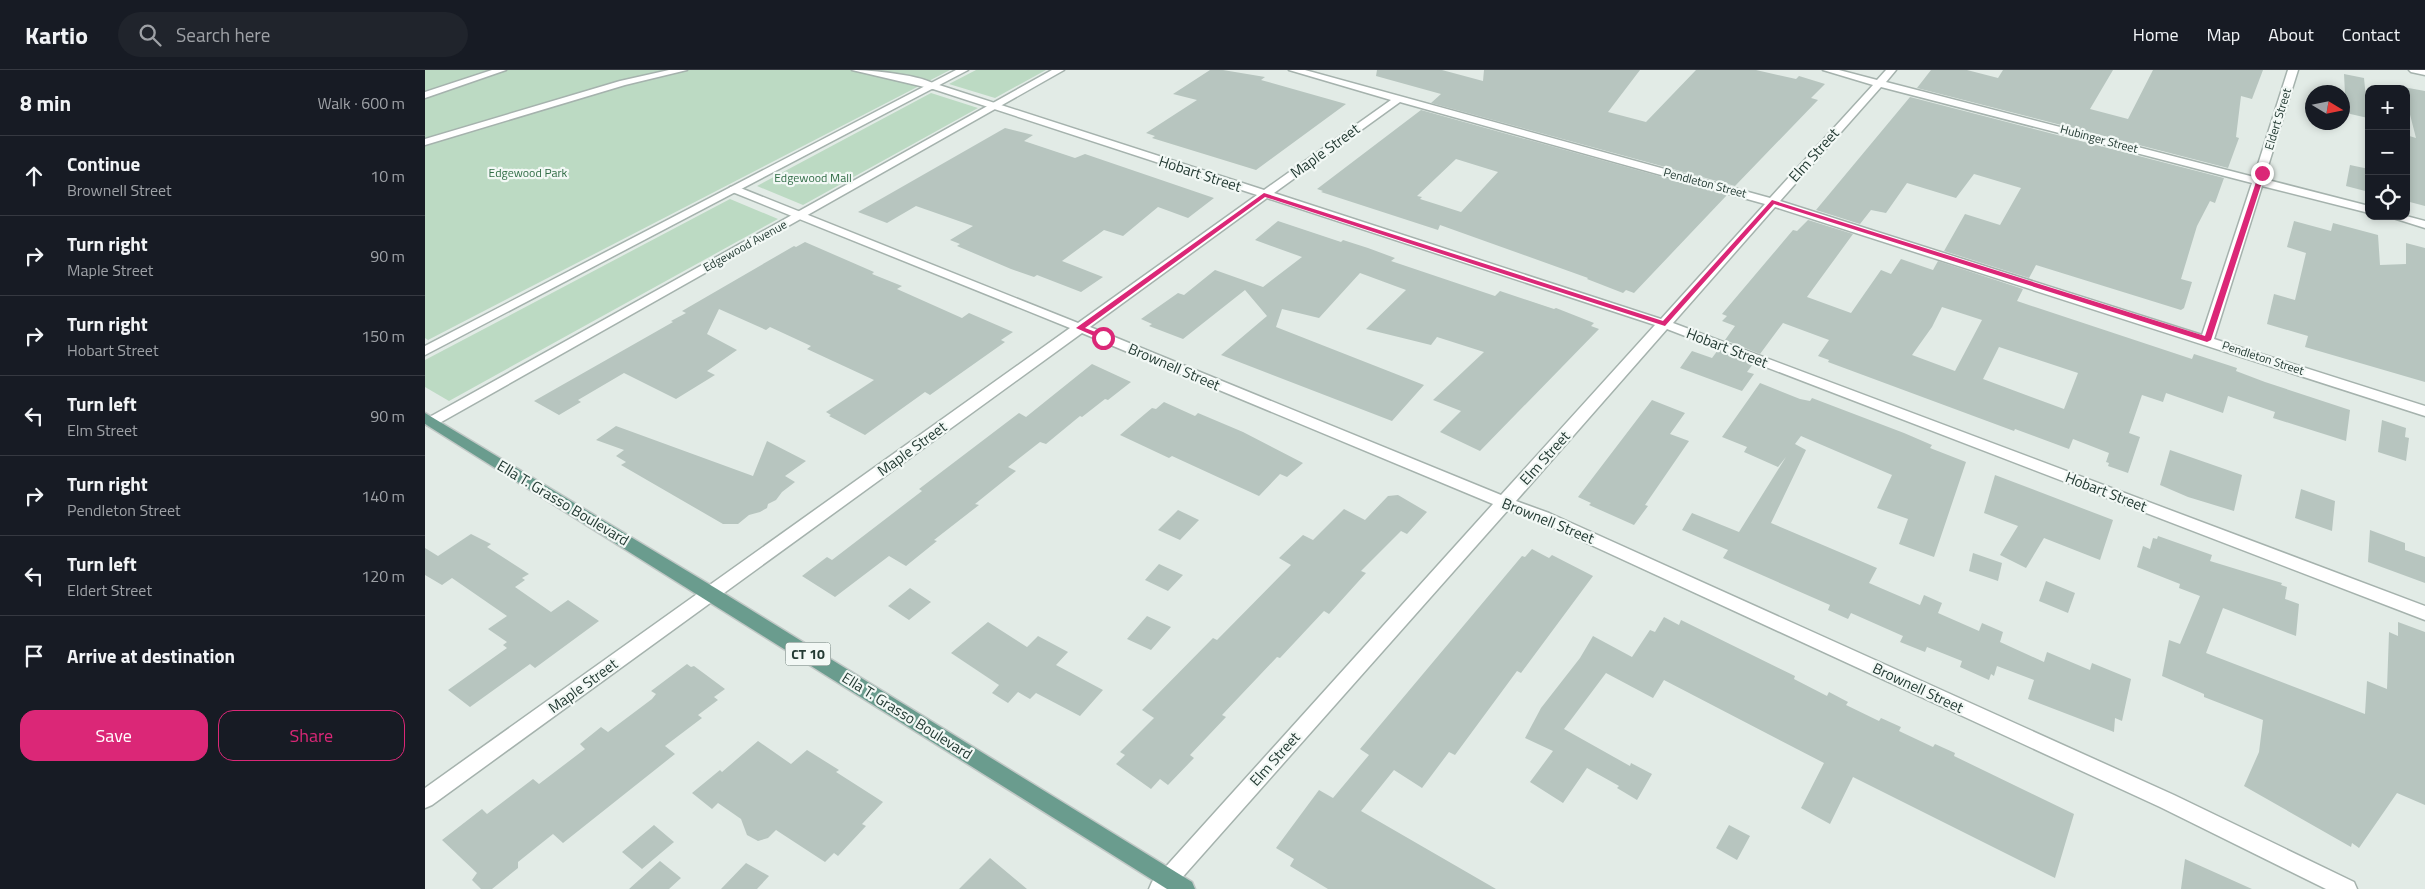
<!DOCTYPE html>
<html lang="en">
<head>
<meta charset="utf-8">
<style>
  body { margin:0; font-family:"Titillium Web",sans-serif; background:#20242c; color:#f1f3f6 }
  .controls { position:absolute; right:15px; top:15px; display:grid; overflow:hidden; border-radius:10px; box-shadow:0 2px 8px #0003 }
  .controls button { width:45px; height:45px; display:grid; place-items:center; padding:0; border:0; border-bottom:1px solid #363941; background:#171b24; color:#f1f3f6; font:25px sans-serif }
  .compass { position:absolute; left:1880px; top:15px; width:45px; height:45px; border-radius:50%; background:#171b24; box-shadow:0 2px 8px #0003; rotate:100deg }
  .stop { position:absolute; width:15px; height:15px; margin:-11px; border:4px solid #db2777; border-radius:50%; background:#fff }
  .stop.end { background:#db2777; border-color:#fff; box-shadow:0 1px 5px #0008 }
  .list { margin:0; padding:0; list-style:none }
  h2 { display:flex; justify-content:space-between; align-items:center; height:65px; margin:0; padding:0 20px; font-size:21px }
  h2 small { font-size:16px; font-weight:400; color:#9ea1a6 }
  .list li { display:grid; grid-template-columns:32px 1fr auto; gap:15px; align-items:center; box-sizing:border-box; height:80px; padding:0 20px; border-top:1px solid #363941 }
  .list b { display:block; font-size:19px; white-space:nowrap }
  .list p { margin:0; font-size:16px; white-space:nowrap; color:#9ea1a6 }
  .list em { font-size:16px; font-style:normal; color:#9ea1a6 }
  .actions { display:flex; gap:10px; padding:15px 20px }
  .actions a { flex:1; padding:11px 0; border:1px solid #db2777; border-radius:15px; text-align:center; font-size:18px; color:#db2777 }
  .actions .main { background:#db2777; color:#fff }
  .icon { flex:none; width:28px; height:28px; fill:none; stroke:currentColor; stroke-width:2; stroke-linecap:round; stroke-linejoin:round }
  .map { position:relative; flex:none; width:2000px; height:819px; overflow:hidden }
  header { display:flex; align-items:center; gap:30px; box-sizing:border-box; height:70px; padding:0 25px; background:#171b24; border-bottom:1px solid #363941 }
  header strong { font-size:24px }
  nav { display:flex; gap:28px; margin-inline-start:auto; font-size:18px }
  .search { width:350px; height:45px; background:#20242c; display:flex; align-items:center; gap:12px; box-sizing:border-box; padding:0 18px; border-radius:28px; color:#9ea1a6; font-size:19px }
  main { display:flex }
  aside { flex:1; background:#171b24 }
  .map>svg:first-child { display:block }
  .green { fill:#bcdac3 }
  .building { fill:#b7c5bf; fill-rule:evenodd }
  .lines { fill:none; stroke-linecap:round; stroke-linejoin:round }
  .pedestrian-casing { stroke:#a5b2ad; stroke-width:3 }
  .minor-casing { stroke:#a5b2ad; stroke-width:3 }
  .tertiary-casing { stroke:#a5b2ad; stroke-width:3 }
  .primary-casing { stroke:#c1c8c6; stroke-width:3 }
  .pedestrian { fill:#fff; fill-rule:evenodd }
  .minor { fill:#fff; fill-rule:evenodd }
  .tertiary { fill:#fff; fill-rule:evenodd }
  .primary { fill:#6a9c8e; fill-rule:evenodd }
  .route { fill:#db2777 }
  .labels { text-anchor:middle; stroke-width:4.5; stroke-linejoin:round; paint-order:stroke }
  .far-street-label { font-size:12px; fill:#233a33; stroke:#f2f8f5 }
  .far-park-label { font-size:12px; fill:#316d46; stroke:#f2f8f5 }
  .shield { fill:#f2f8f5; stroke:#61736d; stroke-width:1 }
  .shield-label { font-size:14px; font-weight:bold; fill:#233a33 }
  .street-label { font-size:15px; fill:#233a33; stroke:#f2f8f5 }
</style>
</head>
<body>
<header>
<strong>Kartio</strong>
<div class="search"><svg class="icon" aria-label="search" viewBox="0 0 24 24"><circle cx="10" cy="10" r="6"/><path d="M15 15l6 6"/></svg>Search here</div>
<nav><a>Home</a><a>Map</a><a>About</a><a>Contact</a></nav>
</header>
<main>
<aside>
<h2>8 min<small>Walk · 600 m</small></h2>
<ul class="list">
<li><svg class="icon" aria-label="ahead" viewBox="0 0 24 24"><path d="M12 20V5M6 11l6-6 6 6"/></svg><div><b>Continue</b><p>Brownell Street</p></div><em>10 m</em></li>
<li><svg class="icon" aria-label="right" viewBox="0 0 24 24"><path d="M7 20v-9h11M14 6l5 5-5 5"/></svg><div><b>Turn right</b><p>Maple Street</p></div><em>90 m</em></li>
<li><svg class="icon" aria-label="right" viewBox="0 0 24 24"><path d="M7 20v-9h11M14 6l5 5-5 5"/></svg><div><b>Turn right</b><p>Hobart Street</p></div><em>150 m</em></li>
<li><svg class="icon" aria-label="left" viewBox="0 0 24 24"><path d="M17 20v-9H6M10 6l-5 5 5 5"/></svg><div><b>Turn left</b><p>Elm Street</p></div><em>90 m</em></li>
<li><svg class="icon" aria-label="right" viewBox="0 0 24 24"><path d="M7 20v-9h11M14 6l5 5-5 5"/></svg><div><b>Turn right</b><p>Pendleton Street</p></div><em>140 m</em></li>
<li><svg class="icon" aria-label="left" viewBox="0 0 24 24"><path d="M17 20v-9H6M10 6l-5 5 5 5"/></svg><div><b>Turn left</b><p>Eldert Street</p></div><em>120 m</em></li>
<li><svg class="icon" aria-label="arrive" viewBox="0 0 24 24"><path d="M6 21V4h12l-3 4 3 4H6"/></svg><div><b>Arrive at destination</b></div></li>
</ul>
<div class="actions"><a class="main">Save</a><a>Share</a></div>
</aside>
<div class="map">
<svg width="2000" height="819" viewBox="0 0 2000 819">
  <rect width="100%" height="100%" fill="#e2ebe6"/>
  <path class="green" d="M0,0H525L3,270L0,268Z
    M551,0H621L570,28L524,14Z
    M506,23L553,38L378,135L332,116Z
    M305,129L353,149L24,331L0,317V290Z"/>
  <path class="building" d="M785,0H798L840,7L836,10L921,34L831,100L727,68L730,66L721,63L772,30L748,24Z
    M952,0H1017L1058,11L1059,0H1215L1183,42L1221,52L1271,0H1331L1371,9L1374,6L1400,14L1386,28L1393,30L1310,116L1006,33L1016,24L951,6Z
    M1506,0H1542L1573,8L1578,0H1688L1665,39L1703,49L1728,0H1838L1827,29L1816,26L1811,67L1814,68L1803,98L1492,18Z
    M1919,4L1939,8L1943,48L1921,43Z
    M1978,17L2000,21V136L1981,131V65L1991,68L1981,29V19Z
    M1485,27L1799,108L1790,133L1785,131L1772,156L1756,209L1767,212L1759,238L1756,240L1611,195L1604,208L1519,181L1540,144L1575,155L1596,118L1549,104L1531,128L1482,113L1461,143L1446,140L1435,154L1391,140Z
    M996,40L1302,125L1209,223L1201,220L1198,223L1162,209L1163,208L1015,155L1013,160L896,122L898,121L892,119ZM1031,89L1073,102L1036,142L995,129L997,127L992,126Z
    M580,58L608,65L599,71L650,88L660,84L789,128L763,148L733,137L698,166L679,160L637,191L678,207L656,222L612,205L609,207L586,199L532,176L535,174L525,170L548,156L491,136L462,153L433,142Z
    M1925,95L1944,99V122L1921,116Z
    M1383,150L1428,164L1382,227L1426,243L1456,200L1466,204L1476,189L1508,200L1513,191L1598,219L1592,231L1767,289L1769,284L1812,298L1811,301L1840,312L1925,340L1921,371L1848,348L1850,342L1803,326L1798,343L1741,323L1738,332L1717,325L1704,363L1715,367L1703,403L1683,396L1684,393L1681,392L1684,383L1648,369L1644,379L1590,359L1589,361L1403,292L1404,290L1393,286L1404,270L1358,253L1335,284L1300,270L1310,256L1297,251L1302,246L1297,244L1368,160L1372,161ZM1517,237L1557,250L1530,301L1487,285L1507,257ZM1574,277L1653,303L1639,339L1558,309Z
    M853,151L916,172L918,170L943,178L970,188L966,191L1070,226L1075,221L1129,239L1131,238L1169,253L1166,256L1174,259L1055,381L1015,362L1036,341L1008,330L1059,282L1012,267L1006,275L941,259L981,220L935,203L894,248L857,239L851,257L999,315L967,351L796,285L842,246L820,220L758,269L724,256L727,254L716,249L753,223L759,225L790,200L838,217L877,187L830,170Z
    M1869,151L1906,161L1908,153L1953,165L1955,195L1981,194V173L2000,178V312L1880,277L1883,266L1842,254L1849,224L1870,230L1881,183L1862,177Z
    M380,172L449,202L447,204L477,216L472,219L537,248L544,243L588,262L576,270L580,272L505,325L500,322L440,365L404,346L406,345L401,342L449,310L382,279L386,276L345,257L341,260L294,239L282,264L312,280L282,301L290,305L251,329L199,303L153,330L156,332L134,345L109,331L248,252L246,251L261,243L257,241L369,176L371,177Z
    M1293,280L1328,294L1322,302L1329,304L1317,321L1255,298L1267,281L1287,288Z
    M667,294L706,312L683,330L680,329L657,347L655,346L621,374L615,372L583,397L591,401L550,434L554,435L509,470L512,471L481,496L464,486L410,527L377,506L402,487L407,490L497,421L494,419L594,343L601,347Z
    M1335,313L1375,329L1385,331L1387,328L1479,363L1507,375L1505,378L1541,392L1509,487L1474,474L1483,449L1452,438L1467,405L1376,366L1370,374L1381,380L1346,453L1452,498L1444,513L1495,535L1499,525L1517,533L1513,543L1554,561L1557,553L1578,562L1575,572L1619,592L1622,582L1665,600L1667,593L1706,609L1697,651L1690,648L1689,662L1603,629L1609,610L1572,596L1569,606L1566,604L1564,610L1535,597L1537,591L1502,577L1500,582L1475,572L1478,566L1426,543L1423,549L1403,540L1405,535L1298,488L1303,480L1257,460L1267,443L1314,462L1361,387L1353,397L1319,382L1322,377L1297,367Z
    M1227,330L1260,343L1245,364L1264,371L1220,435L1223,436L1209,455L1164,435L1166,433L1153,427Z
    M739,332L770,346L773,343L818,362L878,393L862,407L855,404L834,426L747,386L744,388L695,365L727,338L731,339Z
    M1957,350L1981,358L1980,367L1984,368L1981,391L1953,382Z
    M191,356L328,406L342,371L381,391L360,406L370,412L357,422L351,430L343,434L342,438L335,442L324,445L313,454H298L196,395L201,392L191,386L199,380L171,370Z
    M1745,380L1817,405L1809,441L1763,427L1735,415Z
    M1570,405L1688,450L1675,490L1619,468L1601,498L1575,485L1593,456L1559,443Z
    M1876,419L1910,431L1907,461L1870,448Z
    M973,425L1002,442L982,464L976,461L936,501L941,503L904,544L899,541L855,588L852,587L797,645L801,647L765,685L769,688L743,715L735,709L726,719L691,694L700,685L695,682L729,648L717,640L788,568L792,570L866,495L854,488L878,465L888,470L919,439L940,450L963,426Z
    M753,440L774,450L755,470L733,460Z
    M1945,460L1980,473V480L2000,487V513L1943,492Z
    M46,464L66,474L62,477L104,504L97,508L100,510L90,517L126,542L143,530L174,551L110,598L105,594L45,637L23,620L82,578L78,575L82,572L63,559L82,546L27,508L17,515L0,505V478L13,486Z
    M1733,466L1787,485L1785,491L1857,513L1856,515L1862,517L1860,529L1874,534L1871,566L1798,538L1781,583L1940,644L1942,611L1962,619L1964,562L1973,566V552L2000,562V735L1972,723L1934,778L1927,773L1926,777L1819,716L1834,682L1838,650L1779,627V624L1737,606L1744,570L1755,574L1775,526L1754,518L1755,514L1712,497L1718,476L1725,479L1728,468L1732,469Z
    M1107,479L1124,488L1127,485L1168,506L1096,603L1092,601L1030,685L1024,682L997,718L969,700L936,741L1071,819H903L865,796L869,789L851,778L894,720L908,728L944,685L935,679L1097,486L1100,487Z
    M1548,483L1577,493L1573,511L1544,501Z
    M734,494L758,505L743,521L720,510Z
    M1621,511L1650,523L1643,543L1614,531Z
    M485,518L506,532L484,550L463,536Z
    M722,546L746,557L726,580L702,569Z
    M1239,547L1254,555L1256,550L1370,606L1369,609L1402,626L1404,622L1423,632L1421,635L1454,651L1456,648L1476,657L1474,661L1508,677L1510,674L1530,683L1529,686L1649,744L1630,808L1428,707L1405,754L1376,738L1399,693L1239,610L1228,628L1181,603L1139,659L1205,696L1206,693L1227,704L1212,730L1192,718L1194,716L1162,698L1138,733L1105,712L1128,681L1100,668L1116,638L1155,588L1168,566L1207,587L1225,560L1230,562Z
    M563,552L602,577L613,566L643,582L631,595L678,620L655,646L611,623L605,629L593,622L583,633L567,623L574,615L526,583Z
    M262,594L266,597L269,596L300,619L289,627L293,630L273,645L277,648L240,676L250,684L138,773L128,764L93,792V798L67,819H56L47,810L52,803L17,770L57,739L62,744L108,709L114,714L160,679L155,674L176,657L183,662L227,629L231,624L226,621Z
    M333,671L366,694L382,680L414,700L411,702L458,732L437,754L441,756L413,786L409,783L400,792L351,760L343,768L333,771L322,765L316,749L293,733L287,739L267,723L295,700L297,702Z
    M229,755L249,772L217,799L197,782Z
    M1304,755L1325,766L1312,790L1291,778Z
    M565,788L602,819H534Z
    M1760,789L1827,819H1756Z
    M235,791L256,808L244,819H204Z
    M321,793L344,806L332,819H296Z"/>
  <g class="lines">
    <defs>
      <path id="pedestrian" d="M67,0H81L0,28V22Z
        M244,0H262L200,15L0,75V69L195,11Z
        M427,0C446,0 499,5 513,16L508,19Z"/>
      <path id="minor" d="M864,0H880L1345,128L1448,15L1398,0H1414L1452,10L1461,0H1471L1461,12L1829,107L1863,0H1873L1839,109L1944,136V143L1837,116L1789,269L2000,336V346L1350,137L1248,253L2000,536V550L1242,259L1091,431L1124,443L1749,725L1929,812L1932,819H1901L1735,737L1114,451L1083,440L747,819H724L727,812L1068,434L657,263L7,735L0,738V718L645,258L305,121V117H313L653,253L832,125L505,18V14H511L839,120L966,30ZM1456,17L1827,113L1777,265L1355,131ZM975,32L1340,134L1236,249L849,123ZM842,128L1230,255L1076,425L665,257Z
        M1984,0H2000V5L1986,2Z
        M1962,146H1981L2000,151V158Z"/>
      <path id="tertiary" d="M531,0H543L0,285V276Z
        M627,0H639L11,355L6,357L0,354L1,349Z"/>
      <path id="primary" d="M0,343L292,519L767,812L770,819H742L0,354Z"/>
    </defs>
    <use href="#pedestrian" class="pedestrian-casing"/>
    <use href="#minor" class="minor-casing"/>
    <use href="#tertiary" class="tertiary-casing"/>
    <use href="#primary" class="primary-casing"/>
    <use href="#pedestrian" class="pedestrian"/>
    <use href="#minor" class="minor"/>
    <use href="#tertiary" class="tertiary"/>
    <use href="#primary" class="primary"/>
  </g>
  <path class="route" d="M1837,101L1840,103L1786,270L1782,272L1349,134L1240,256L840,127L660,258L681,266V269H676L651,258L839,123L1238,251L1347,130L1780,266L1834,103Z"/>
  <g class="labels">
    <g class="far-street-label">
      <text transform="translate(1853 49) rotate(-73)" y="4">Eldert Street</text>
      <text transform="translate(1674 69) rotate(15)" y="4">Hubinger Street</text>
      <text transform="translate(1280 113) rotate(15)" y="4">Pendleton Street</text>
      <text transform="translate(320 176) rotate(-29)" y="4">Edgewood Avenue</text>
      <text transform="translate(1838 288) rotate(18)" y="4">Pendleton Street</text>
    </g>
    <g class="far-park-label">
      <text x="103" y="107">Edgewood Park</text>
      <text x="388" y="112">Edgewood Mall</text>
    </g>
    <rect class="shield" x="360.5" y="572.5" width="45" height="23" rx="4"/>
    <g class="shield-label">
      <text x="383" y="589">CT 10</text>
    </g>
    <g class="street-label">
      <text transform="translate(900 81) rotate(-36)" y="5">Maple Street</text>
      <text transform="translate(1389 85) rotate(-48)" y="5">Elm Street</text>
      <text transform="translate(775 104) rotate(18)" y="5">Hobart Street</text>
      <text transform="translate(1302 278) rotate(21)" y="5">Hobart Street</text>
      <text transform="translate(749 297) rotate(23)" y="5">Brownell Street</text>
      <text transform="translate(487 379) rotate(-36)" y="5">Maple Street</text>
      <text transform="translate(1120 388) rotate(-48)" y="5">Elm Street</text>
      <text transform="translate(1681 422) rotate(21)" y="5">Hobart Street</text>
      <text transform="translate(138 433) rotate(31)" y="5">Ella T. Grasso Boulevard</text>
      <text transform="translate(1123 451) rotate(22)" y="5">Brownell Street</text>
      <text transform="translate(158 616) rotate(-36)" y="5">Maple Street</text>
      <text transform="translate(1493 618) rotate(25)" y="5">Brownell Street</text>
      <text transform="translate(482 646) rotate(32)" y="5">Ella T. Grasso Boulevard</text>
      <text transform="translate(850 689) rotate(-48)" y="5">Elm Street</text>
    </g>
  </g>
</svg>
<div class="controls">
<button>+</button>
<button>−</button>
<button><svg class="icon" aria-label="locate" viewBox="0 0 24 24"><circle cx="12" cy="12" r="6"/><path d="M12 2v4M12 18v4M2 12h4M18 12h4"/></svg></button>
</div>
<svg class="compass" viewBox="-18 -18 36 36"><path d="M0-13l5 13h-10z" fill="#e53935"/><path d="M0 13l5-13h-10z" fill="#9ea1a6"/></svg>
<div class="stop" style="left:678px;top:268px"></div>
<div class="stop end" style="left:1837px;top:103px"></div>
</div>
</main>
</body>
</html>
